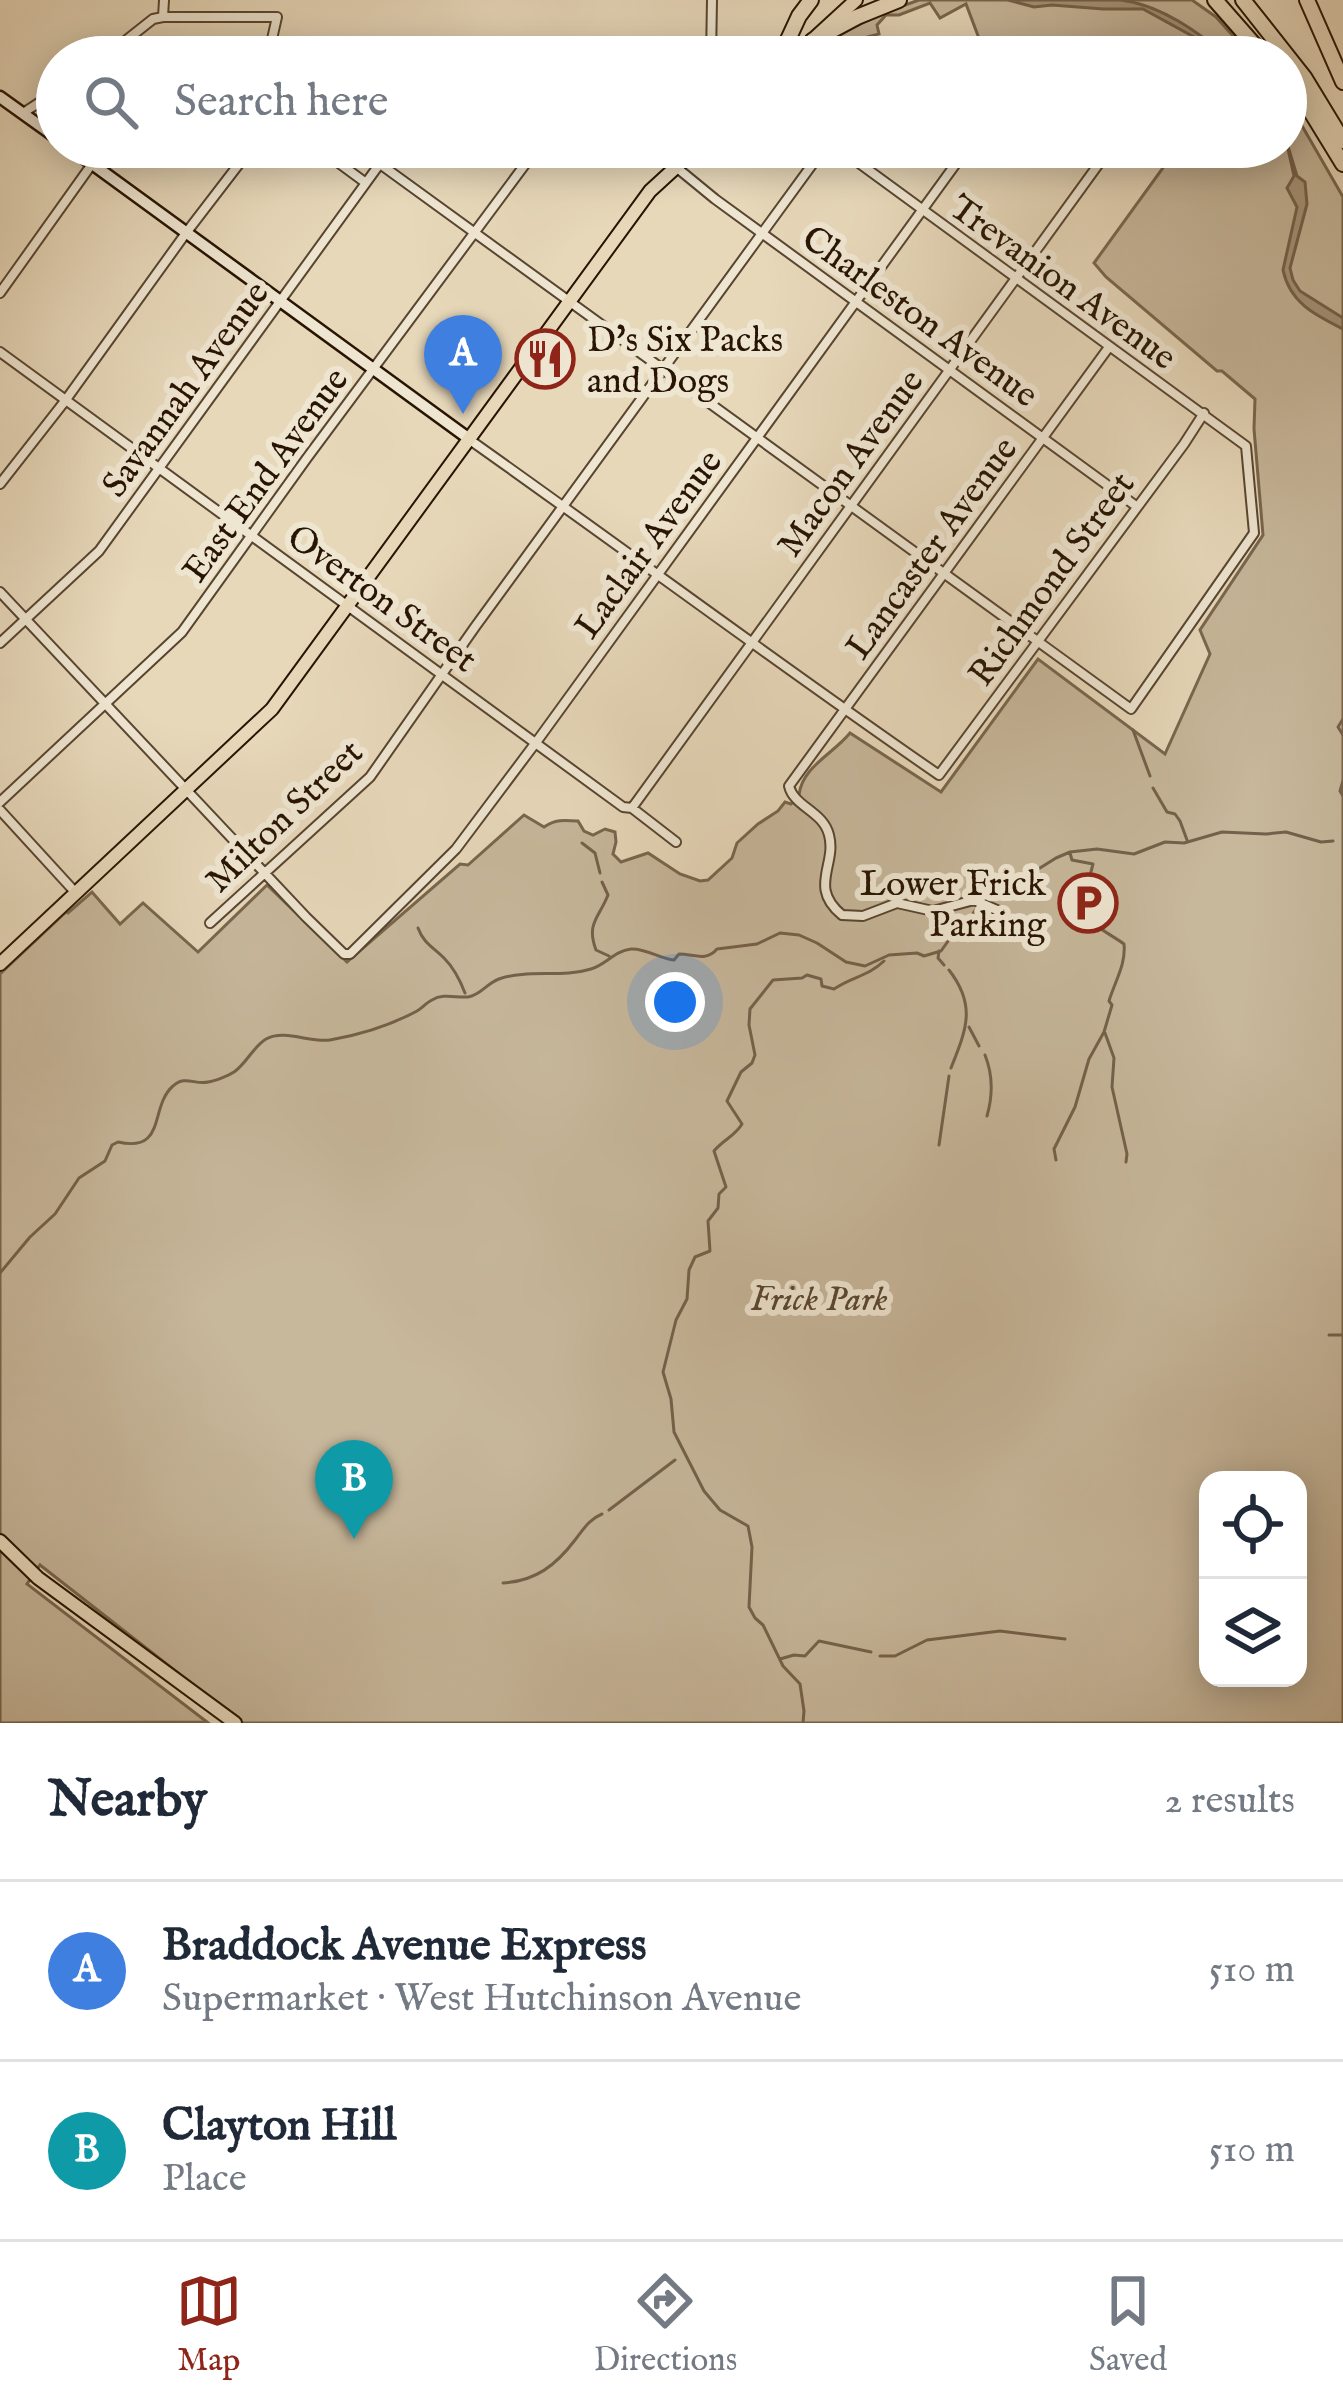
<!DOCTYPE html>
<html lang="en">
<head>
<meta charset="utf-8">
<style>
  body { margin:0; font-family:"IM FELL English",serif; background:#f6f6f7; color:#1f2937 }
  .controls { position:absolute; right:36px; bottom:36px; display:grid; overflow:hidden; border-radius:24px; box-shadow:0 6px 30px #0003 }
  .controls button { width:108px; height:108px; display:grid; place-items:center; padding:0; border:0; border-bottom:3px solid #e0e1e3; background:#fff; color:#1f2937; font:60px sans-serif }
  .you { position:absolute; left:675px; top:1002px; width:42px; height:42px; margin:-30px; border:9px solid #fff; border-radius:50%; background:#1a73e8; box-shadow:0 0 0 18px #1a73e833 }
  .badge { display:grid; place-items:center; width:78px; height:78px; border-radius:50%; background:#8f2418; color:#fff; font-size:39px; font-weight:700 }
  .pin { position:absolute; translate:-50% -99px; filter:drop-shadow(0 3px 6px #0008) }
  .pin::after { content:''; position:absolute; top:63px; width:42px; height:36px; background:inherit; clip-path:polygon(0 0,100% 0,50% 100%) }
  .list { margin:0; padding:0; list-style:none }
  h2 { display:flex; justify-content:space-between; align-items:center; height:156px; margin:0; padding:0 48px; font-size:51px }
  h2 small { font-size:39px; font-weight:400; color:#747a83 }
  .list li { display:grid; grid-template-columns:78px 1fr auto; gap:36px; align-items:center; box-sizing:border-box; height:180px; padding:0 48px; border-top:3px solid #e0e1e3 }
  .list b { display:block; font-size:45px; white-space:nowrap }
  .list p { margin:0; font-size:39px; white-space:nowrap; color:#747a83 }
  .list em { font-size:39px; font-style:normal; color:#747a83 }
  .icon { flex:none; width:66px; height:66px; fill:none; stroke:currentColor; stroke-width:2; stroke-linecap:round; stroke-linejoin:round }
  .map { position:relative; flex:none; width:1343px; height:1723px; overflow:hidden }
  .search { position:absolute; background:#fff; box-shadow:0 6px 30px #0003; left:36px; right:36px; top:36px; height:132px; display:flex; align-items:center; gap:30px; box-sizing:border-box; padding:0 42px; border-radius:66px; color:#747a83; font-size:45px }
  .sheet { height:516px; background:#fff }
  nav { display:flex; justify-content:space-around; align-items:center; box-sizing:border-box; height:168px; border-top:3px solid #e0e1e3; background:#fff; font-size:33px; color:#747a83 }
  nav a { display:grid; justify-items:center; gap:6px }
  nav .on { color:#8f2418 }
  .map>svg:first-child { display:block }
  .green { fill:#c7b79b; stroke:#78664e; stroke-width:3; fill-rule:evenodd }
  .water { fill:#a6957b; stroke:#74614b; stroke-width:3 }
  .lines { fill:none; stroke-linecap:round; stroke-linejoin:round }
  .stream { stroke:#74614b; stroke-width:3 }
  .street-casing { stroke:#584530; stroke-width:12 }
  .secondary-casing { stroke:#281402; stroke-width:15 }
  .primary-casing { stroke:#281402; stroke-width:16 }
  .highway-casing { stroke:#281402; stroke-width:18 }
  .street { stroke:#efe6d2; stroke-width:8 }
  .secondary { stroke:#efe6d2; stroke-width:10 }
  .primary { stroke:#e7d8ba; stroke-width:12 }
  .highway { stroke:#e7d8ba; stroke-width:14 }
  .labels { text-anchor:middle; stroke-width:12; stroke-linejoin:round; paint-order:stroke }
  .street-label { font-size:36px; fill:#281402; stroke:#efe6d2 }
  .poi-label { font-size:36px; fill:#281402; stroke:#efe6d2; text-anchor:start }
  .park-label { font-size:36px; font-style:italic; fill:#584530; stroke:#efe6d2 }
</style>
</head>
<body>
<div class="map">
<svg width="1343" height="1723" viewBox="0 0 1343 1723">
  <rect width="100%" height="100%" fill="#e7d8ba"/>
  <filter id="stains"><feTurbulence type="fractalNoise" baseFrequency=".00167" numOctaves="4"/><feColorMatrix values="0 0 0 0 .2 0 0 0 0 .09 0 0 0 0 .02 0 0 0 .5 -.17"/></filter>
  <radialGradient id="worn" r=".72"><stop offset=".6" stop-color="#630" stop-opacity="0"/><stop offset="1" stop-color="#630" stop-opacity=".3"/></radialGradient>
  <path class="green" d="M919,0H1192L1216,17L1252,57H977L980,41L966,4L940,18L930,3L899,15H886L877,25L879,34L818,50C850,26 882,13 919,0Z
    M1286,98L1343,197V1723H242L40,1565L27,1584L207,1722L0,1723V974L66,912L68,913L92,892L120,924L143,903L198,952L267,885L347,962L460,864L468,865L524,815L544,827C555,819 565,820 578,821L584,831L593,835L605,829L615,832L616,842L613,854L621,862L648,853L680,874L700,881L708,880L732,858L737,843L758,824L778,811L785,802L791,804L799,795C802,767 833,754 850,733L941,792L1038,659L1165,754L1210,654L1200,630L1263,535L1254,429L1255,399L1222,371H1217L1106,277L1094,263L1178,147H1286ZM1208,1480H1298V1678H1208Z"/>
  <path class="water" d="M1008,0C1045,0 1084,0 1121,0C1161,5 1198,32 1228,57H1218L1194,37L1143,9H1103L1052,5L1034,7Z
    M1286,140L1297,176L1305,182L1307,204L1290,268L1293,280L1300,291L1343,318V329C1315,315 1290,303 1283,270L1297,207L1287,188L1294,176Z"/>
  <g class="lines">
    <path class="stream" d="M1343,719L1338,727L1343,735
      M1133,730L1150,776
      M1343,781L1340,791L1343,796
      M1153,788L1167,812L1175,814L1180,821L1187,840
      M582,843L595,853L600,873
      M1070,853L1072,860L1093,864L1086,891
      M602,882L608,895C599,918 586,923 596,950L609,956
      M982,894L993,884L1024,878L1056,858L1070,852L1097,849L1134,854L1165,842L1184,843L1222,832L1266,834L1286,832L1321,842L1333,841
      M418,928C424,944 433,947 444,958C454,968 460,980 465,993
      M939,951L938,958L944,965
      M949,970C977,1006 966,1030 951,1068
      M969,1027L979,1046
      M1105,1033L1114,1058L1112,1087L1127,1154L1126,1162
      M985,1055C993,1075 993,1095 987,1116
      M939,1145L949,1076
      M1056,1160L1054,1149L1075,1107L1089,1059L1104,1032L1112,1005L1109,1001C1115,981 1126,965 1124,944C1109,933 1092,927 1083,909
      M0,1273L30,1237L55,1214L79,1178L105,1161L112,1145L118,1142C167,1153 149,1107 173,1086C185,1075 195,1085 208,1082C215,1081 228,1076 234,1072C246,1064 253,1047 266,1039C285,1029 310,1043 330,1040C359,1035 391,1025 417,1011C422,1008 426,1003 432,1000C443,993 456,998 468,997C481,995 487,983 499,979C528,969 561,978 591,969C606,965 614,951 631,949C646,948 660,959 674,960L679,954C694,954 706,962 717,949L757,944L780,933L799,935L817,943L846,962L865,966L889,955L917,953L924,956L941,951L961,923L970,918L976,909
      M1329,1335H1343
      M609,1510L675,1460
      M503,1583C536,1581 556,1565 575,1540C584,1529 588,1520 602,1514
      M880,1656H895L927,1640L1000,1631L1065,1639
      M780,1659L794,1655L805,1656L819,1641L871,1652
      M803,1723L804,1711L800,1684L783,1666L763,1625L755,1618L749,1607L752,1547L748,1526L720,1510L704,1491L674,1432L671,1399L663,1372L676,1320L687,1299L689,1270L695,1257L710,1251L708,1221L718,1208L719,1194L726,1187L714,1151C723,1140 735,1136 742,1124L727,1101L741,1072L752,1063L755,1055L749,1025L750,1009L773,980L802,978L807,975L821,979L822,986L834,989C853,976 867,977 884,961"/>
    <defs>
      <path id="street" d="M163,17L164,0
        M339,48L546,57
        M105,57L153,19L163,17H277L272,39
        M711,57L712,0
        M23,113L57,91
        M317,147L366,183
        M576,147L587,153L596,154
        M380,164L1131,709L1254,533L1246,446L837,147
        M676,167L715,199L1136,506
        M0,293L92,164
        M0,352L623,807L632,808L676,842
        M470,440C627,551 781,666 939,775L1184,444L1204,413
        M0,484L65,401L186,233L252,147
        M0,592L306,917L344,954H350L456,849L540,737L968,147
        M0,643L99,551L392,147
        M0,802L182,632L307,458L538,147
        M632,808L1111,147
        M0,810L75,892
        M999,911L974,900L933,911L897,903L863,916L842,915C808,887 837,865 829,835C823,811 794,807 789,786L1109,347
        M210,923L370,777L475,627L825,147"/>
      <path id="secondary" d="M0,97L57,138
        M69,147L468,438"/>
      <path id="primary" d="M794,57L856,0
        M0,964L272,709L650,191L698,147
        M0,1541L38,1578L235,1723"/>
      <path id="highway" d="M1215,0L1265,57
        M1243,0L1304,77L1343,141
        M1307,0L1343,82
        M812,41L857,17L899,0
        M780,57L799,16L811,0
        M1286,71L1343,164"/>
    </defs>
    <use href="#street" class="street-casing"/>
    <use href="#secondary" class="secondary-casing"/>
    <use href="#primary" class="primary-casing"/>
    <use href="#highway" class="highway-casing"/>
    <use href="#street" class="street"/>
    <use href="#secondary" class="secondary"/>
    <use href="#primary" class="primary"/>
    <use href="#highway" class="highway"/>
  </g>
  <defs>
    <symbol id="restaurant-ring" viewBox="-11 -11 22 22"><circle r="9.5" fill="#efe6d2" stroke="#8f2418" stroke-width="1.5"/><path d="M-5-6h1v4h1v-4h1v4h1v-4h1v5L-1.5 .5V6h-2V.5L-5-1ZM5-6V6H3V1.5H1.5Q1.5-4 5-6Z" fill="#8f2418"/></symbol>
    <symbol id="parking-ring" viewBox="-11 -11 22 22"><circle r="9.5" fill="#efe6d2" stroke="#8f2418" stroke-width="1.5"/><path d="M-3.5-5.5H1a3.5 3.5 0 0 1 0 7H-1V5.5H-3.5ZM-1-3.4V-.6H.8a1.4 1.4 0 0 0 0-2.8Z" fill="#8f2418"/></symbol>
  </defs>
  <g fill-rule="evenodd">
    <use href="#restaurant-ring" x="512" y="326" width="66" height="66"/>
    <use href="#parking-ring" x="1055" y="870" width="66" height="66"/>
  </g>
  <g class="labels">
    <g class="street-label">
      <text transform="translate(1064 281) rotate(36)" y="13">Trevanion Avenue</text>
      <text transform="translate(921 315) rotate(36)" y="13">Charleston Avenue</text>
      <text transform="translate(184 388) rotate(-54)" y="13">Savannah Avenue</text>
      <text transform="translate(849 462) rotate(-54)" y="13">Macon Avenue</text>
      <text transform="translate(264 474) rotate(-54)" y="13">East End Avenue</text>
      <text transform="translate(647 543) rotate(-54)" y="13">Laclair Avenue</text>
      <text transform="translate(930 547) rotate(-54)" y="13">Lancaster Avenue</text>
      <text transform="translate(1050 578) rotate(-54)" y="13">Richmond Street</text>
      <text transform="translate(383 597) rotate(36)" y="13">Overton Street</text>
      <text transform="translate(283 815) rotate(-44)" y="13">Milton Street</text>
    </g>
    <g class="poi-label">
      <text x="587" y="351">D's Six Packs<tspan x="587" dy="41">and Dogs</tspan></text>
      <text x="1046" y="895" text-anchor="end">Lower Frick<tspan x="1046" dy="41">Parking</tspan></text>
    </g>
    <g class="park-label">
      <text x="819" y="1310">Frick Park</text>
    </g>
  </g>
  <rect width="100%" height="100%" filter="url(#stains)"/>
  <rect width="100%" height="100%" fill="url(#worn)"/>
</svg>
<div class="controls">
<button><svg class="icon" aria-label="locate" viewBox="0 0 24 24"><circle cx="12" cy="12" r="6"/><path d="M12 2v4M12 18v4M2 12h4M18 12h4"/></svg></button>
<button><svg class="icon" aria-label="layers" viewBox="0 0 24 24"><path d="M12 4l9 5-9 5-9-5zM3 14l9 5 9-5"/></svg></button>
</div>
<div class="you"></div>
<div class="pin badge" style="left:463px;top:414px;background:#3f7fe0">A</div>
<div class="pin badge" style="left:354px;top:1539px;background:#0f9aa8">B</div>
<div class="search"><svg class="icon" aria-label="search" viewBox="0 0 24 24"><circle cx="10" cy="10" r="6"/><path d="M15 15l6 6"/></svg>Search here</div>
</div>
<section class="sheet">
<h2>Nearby<small>2 results</small></h2>
<ul class="list">
<li><span class="badge" style="background:#3f7fe0">A</span><div><b>Braddock Avenue Express</b><p>Supermarket · West Hutchinson Avenue</p></div><em>510 m</em></li>
<li><span class="badge" style="background:#0f9aa8">B</span><div><b>Clayton Hill</b><p>Place</p></div><em>510 m</em></li>
</ul>
</section>
<nav>
<a class="on"><svg class="icon" aria-label="map" viewBox="0 0 24 24"><path d="M3 6l6-2 6 2 6-2v14l-6 2-6-2-6 2zM9 4v14M15 6v14"/></svg>Map</a>
<a><svg class="icon" aria-label="directions" viewBox="0 0 24 24"><path d="M12 3l9 9-9 9-9-9zM9 14v-3h6M13 9l2 2-2 2"/></svg>Directions</a>
<a><svg class="icon" aria-label="saved" viewBox="0 0 24 24"><path d="M7 4h10v16l-5-4-5 4z"/></svg>Saved</a>
</nav>
</body>
</html>
